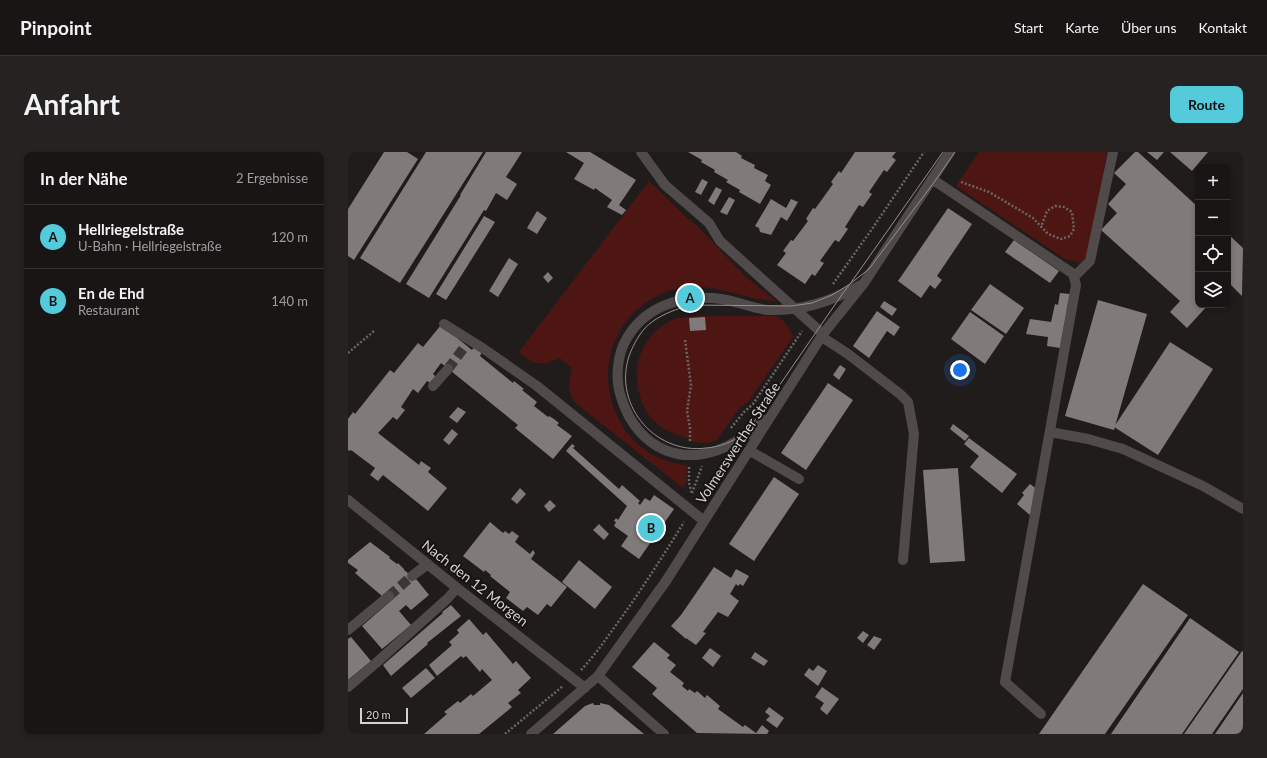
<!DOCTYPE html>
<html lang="de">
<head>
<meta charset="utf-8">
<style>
  body { margin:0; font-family:Lato,sans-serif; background:#262222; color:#f1f3f6 }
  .controls { position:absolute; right:12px; top:12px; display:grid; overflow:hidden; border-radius:8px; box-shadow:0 2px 6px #0003 }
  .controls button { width:36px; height:36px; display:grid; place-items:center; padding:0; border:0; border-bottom:1px solid #373434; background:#191515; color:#f1f3f6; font:20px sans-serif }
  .scale { position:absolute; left:12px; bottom:10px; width:48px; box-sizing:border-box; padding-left:4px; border:2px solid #d4d1d1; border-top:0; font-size:11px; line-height:14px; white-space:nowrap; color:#d4d1d1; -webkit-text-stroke:3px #181313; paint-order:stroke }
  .you { position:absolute; left:612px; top:218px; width:14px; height:14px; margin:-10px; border:3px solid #fff; border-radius:50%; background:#1a73e8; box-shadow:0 0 0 6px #1a73e833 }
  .badge { display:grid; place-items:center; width:26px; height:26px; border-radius:50%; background:#53cbdb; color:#111; font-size:13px; font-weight:700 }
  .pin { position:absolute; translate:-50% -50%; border:2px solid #fff; box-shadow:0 1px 4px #0006 }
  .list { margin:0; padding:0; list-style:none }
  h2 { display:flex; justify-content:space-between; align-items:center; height:52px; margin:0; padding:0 16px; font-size:17px }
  h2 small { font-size:13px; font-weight:400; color:#9f9fa0 }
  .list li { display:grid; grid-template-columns:26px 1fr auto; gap:12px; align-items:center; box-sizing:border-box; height:64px; padding:0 16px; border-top:1px solid #373434 }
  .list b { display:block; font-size:15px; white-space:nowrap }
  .list p { margin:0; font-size:13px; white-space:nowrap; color:#9f9fa0 }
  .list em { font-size:13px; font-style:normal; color:#9f9fa0 }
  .icon { flex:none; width:22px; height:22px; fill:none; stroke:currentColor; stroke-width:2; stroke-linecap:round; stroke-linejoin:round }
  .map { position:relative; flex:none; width:895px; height:582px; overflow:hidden; border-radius:8px }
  header { display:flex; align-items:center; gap:24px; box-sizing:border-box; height:56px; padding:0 20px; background:#191515; border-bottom:1px solid #373434 }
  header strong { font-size:19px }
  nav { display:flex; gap:22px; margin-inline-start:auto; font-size:14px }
  .intro { display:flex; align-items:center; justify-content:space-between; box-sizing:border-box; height:96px; padding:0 24px }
  h1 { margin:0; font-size:28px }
  .button { padding:10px 18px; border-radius:8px; background:#53cbdb; color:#111; font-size:14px; font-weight:700 }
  main { display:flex; gap:24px; padding:0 24px }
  aside { flex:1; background:#191515; border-radius:8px; box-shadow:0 2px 6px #0003 }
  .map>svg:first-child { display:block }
  .green { fill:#4d1612 }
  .building { fill:#807b7a }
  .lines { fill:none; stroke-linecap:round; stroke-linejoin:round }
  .minor-tunnel { stroke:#3c3737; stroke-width:10; stroke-dasharray:10 5; stroke-linecap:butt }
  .path { stroke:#6b6666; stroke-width:2.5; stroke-dasharray:2 2; stroke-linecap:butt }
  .minor { stroke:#504b4a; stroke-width:10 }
  .tram { stroke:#949090; stroke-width:1 }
  .labels { text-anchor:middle; stroke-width:4; stroke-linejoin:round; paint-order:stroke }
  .street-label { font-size:14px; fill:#d4d1d1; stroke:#181313 }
</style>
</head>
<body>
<header>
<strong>Pinpoint</strong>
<nav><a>Start</a><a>Karte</a><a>Über uns</a><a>Kontakt</a></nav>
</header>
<div class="intro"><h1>Anfahrt</h1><a class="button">Route</a></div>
<main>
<aside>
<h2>In der Nähe<small>2 Ergebnisse</small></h2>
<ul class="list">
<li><span class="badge">A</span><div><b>Hellriegelstraße</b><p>U-Bahn · Hellriegelstraße</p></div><em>120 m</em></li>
<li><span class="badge">B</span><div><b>En de Ehd</b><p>Restaurant</p></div><em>140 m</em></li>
</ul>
</aside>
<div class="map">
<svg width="895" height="582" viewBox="0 0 895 582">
  <rect width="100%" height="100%" fill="#211c1c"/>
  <path class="green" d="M631,0H759L739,105L732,111L717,107L608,34Z
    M301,29L339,66L345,70L398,125L428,149C419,148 410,148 401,145C373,138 354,130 324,138C312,141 300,149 290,157C233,207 262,306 339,313L338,331L335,336L226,250C219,235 221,231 224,216L212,206C194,214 186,214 171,200Z
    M358,164H428C437,168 442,177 445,185L400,250L393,254L369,288L361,291L344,290C338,283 328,283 320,279C313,276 306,269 301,263C297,258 294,251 292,244C282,215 295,183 322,169C333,164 346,164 358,164Z"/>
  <path class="building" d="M36,0H59L70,7L6,108L0,104V57Z
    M78,0H135L52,131L12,106Z
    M138,0H174L158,25L169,32L159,48L148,41L138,59L136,58L81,146L58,132L113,43H112Z
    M218,0H242L288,28L271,53L278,58L274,63L259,55L264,48L247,36L246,38L226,27L236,11Z
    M340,0H388L394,4L393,6L407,13L406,16L420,23L417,29L423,33L412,52L391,40L392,38L378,30L380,28L366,20L367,18L353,10L354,8Z
    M507,0H548L544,5L548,8L539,20L536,18L521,40L524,42L515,55L511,53L497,75L500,77L491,90L487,88L472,109L476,111L467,124L464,122L457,132L429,113L438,101L435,99L443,88L445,89L460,69L458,67L465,56L467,57L485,32L483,30L491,19L493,21Z
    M787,0H790L850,55V153H860L839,176L822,160L832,149L753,78L769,61L760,52L778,32L766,21Z
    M799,0H816L809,8Z
    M822,0H860L844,19Z
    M354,27L360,30L353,43L347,40Z
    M368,35L374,38L366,53L360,49Z
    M381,45L387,48L379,63L372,60Z
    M423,47L438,56L443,47L450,50L439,69L433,65L423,83L412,80L411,76L407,74Z
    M600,56L624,72L589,124L594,128L587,137L582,133L573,146L550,129Z
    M189,59L199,66L189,82L179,76Z
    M136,64L147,70L98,148L88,142Z
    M880,82L895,96L894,144L881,131L880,132Z
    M666,88L711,119L702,131L657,100Z
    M161,106L170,112L150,145L141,139Z
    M200,120L205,126L200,131L195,125Z
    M642,132L676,156L658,182L623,158Z
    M712,141L722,142L712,196L699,194L700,185L678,182L682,167L703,170L707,152L710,153Z
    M750,148L799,162L766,278L717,264Z
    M536,149L549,157L544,164L532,155Z
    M529,159L552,175L546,184L539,179L521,206L505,194Z
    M622,160L656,184L637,212L603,187Z
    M357,165L358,178L342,179L341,166Z
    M93,173L124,198L127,194L134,200L132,204L165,231L166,229L176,237L174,238L189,250L186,254L200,265L201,264L206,267L211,271L209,273L224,284L205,307L167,276L170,273L93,211L85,222L90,227L85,233L79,229L70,241L65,237L53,255L57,258L49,268L45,265L30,281L71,313L73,309L83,316L80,320L99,336L80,359L35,323L30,329L22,323L27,316L3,298L2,299L0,298V267L5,260L7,262L42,218L46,221L70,191L75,195Z
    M822,190L865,217L810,303L766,275Z
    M492,213L498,217L491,228L485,223Z
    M480,231L505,248L458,318L433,301Z
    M110,255L118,260L109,271L101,265Z
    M605,272L621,284L617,289L602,277Z
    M104,277L110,282L101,293L95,288Z
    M621,286L669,322L654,341L622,315L631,304L616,292Z
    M224,292L227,294L225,296L271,337L274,333L292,349L290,351L292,353L297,346L302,349L306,343L326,357L291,407L273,394L280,384L266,374L268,370L266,369L268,366L270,368L279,354L218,299Z
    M610,316L617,409L582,411L575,318Z
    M426,325L451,342L406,409L381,392Z
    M682,332L689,337L683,364L669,352L676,343L674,341Z
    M172,336L178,342L169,352L163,347Z
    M202,348L208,354L201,360L196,354Z
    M142,370L155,381L157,379L161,382L164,379L171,384L167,390L182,402L185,398L187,401L183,407L219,435L203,455L199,452L190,463L179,455L175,459L158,446L162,440L142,424L143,423L137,418L136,420L115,404Z
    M251,372L261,382L256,388L245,378Z
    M22,390L42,405L41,406L49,412L50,411L56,417V418L69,428L81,443L63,458L58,453L51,459L63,473L34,497L14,474L45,447L37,441L34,444L7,421L10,418L0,411V408Z
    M231,408L264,435L247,457L214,430Z
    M366,415L383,426L388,417L401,424L395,434L392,432L390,434L388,432L382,442L391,449L380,465L370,460L355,480L358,481L348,493L338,486V487L323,474L333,463Z
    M795,432L840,463L757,582H691Z
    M103,453L113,464L79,491L80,492L43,524L35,513L95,461L94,460Z
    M842,466L891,500L834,582H763Z
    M121,467L135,483L138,480L165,512L168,509L183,526L170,538L173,541L160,551L164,555L131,582H76L99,562L96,560L110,549L112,551L123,542L125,544L144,528L134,517L132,520L118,504L115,506L113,504L89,524L81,513L104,493L101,490L111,481L109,478Z
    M515,479L521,483L515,491L509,486Z
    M526,484L534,487L526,498L519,493Z
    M3,485L23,509L0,528V487Z
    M306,490L322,503L319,506L328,513L322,520L336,531L334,534L340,539L341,537L347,541L349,539L357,546L359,543L372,554L370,557L395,575L397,573L408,581L414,573L421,579L419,582L349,581L304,542L309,536L284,515Z
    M362,496L373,504L365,515L354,506Z
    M894,499L895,500V537L864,582H836Z
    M407,500L420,509L416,514L403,506Z
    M470,513L479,519L470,534L456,523L461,516L465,519Z
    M78,516L87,526L63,546L54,536Z
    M474,535L491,547L479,563L472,557L476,551L467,545Z
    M895,541V577L891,582H867Z
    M245,551L246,553H252V551L261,553L296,582H205L237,554Z
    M421,555L436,566L429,576L418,568L422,564L417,560Z"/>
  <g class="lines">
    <path class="minor-tunnel" d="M100,217L118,193
      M41,444L64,424"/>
    <path class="path" d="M613,30L641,40L685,66L700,82L713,87L722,84L726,77L724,60L716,55L707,54L699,59L693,75
      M485,132L524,77L576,0
      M337,188L343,233L339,259L342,276V290
      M0,201L26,179
      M383,276L396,260L405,252L454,179
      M341,315V331L344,342
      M344,341L354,314
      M233,518C249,501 262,481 276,462C297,432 317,401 336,370
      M157,582L215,534"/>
    <path class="minor" d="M293,0L317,33L361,71L372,89L475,182
      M584,27L724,121L726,125L728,133L657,530L693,562
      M726,125L742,109L765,0
      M96,172L136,197L189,234L356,369
      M474,185L500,202L552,242L560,250L566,282L555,408
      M85,234L100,217
      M416,268C406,279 399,283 387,290C338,319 289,298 273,245C267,227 269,202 279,186C298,153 337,142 373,147C389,149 405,157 421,158C427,158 435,158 442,157C467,155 491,145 513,133
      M702,280L740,287L775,297L855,334L895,357
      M402,299L451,327
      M0,348L109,436L237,536
      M64,424L80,412
      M0,478L41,444
      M250,524L316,582
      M0,535L28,511L99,447L109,436
      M183,582L250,524L318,429L475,182L516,131L602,0"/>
    <path class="tram" d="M595,0L502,132L495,141L411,263C406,269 401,277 395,282C385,290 371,295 358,296C305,303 262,249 283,199C288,188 294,177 304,170C316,161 329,157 343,153L443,154L464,151L484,143L502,132L521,117L587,29L607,0"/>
  </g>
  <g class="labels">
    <g class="street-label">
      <text transform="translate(390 291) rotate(-57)" y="5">Volmerswerther Straße</text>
      <text transform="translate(127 431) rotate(38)" y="5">Nach den 12 Morgen</text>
    </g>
  </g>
</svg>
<div class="controls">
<button>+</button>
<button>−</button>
<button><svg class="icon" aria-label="locate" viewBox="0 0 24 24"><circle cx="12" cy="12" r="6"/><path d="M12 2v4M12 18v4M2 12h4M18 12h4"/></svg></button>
<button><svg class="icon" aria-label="layers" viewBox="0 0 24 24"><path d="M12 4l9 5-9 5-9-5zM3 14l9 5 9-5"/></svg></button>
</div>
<div class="scale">20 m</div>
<div class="you"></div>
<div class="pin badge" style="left:342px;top:146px">A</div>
<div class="pin badge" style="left:303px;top:376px">B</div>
</div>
</main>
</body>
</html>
